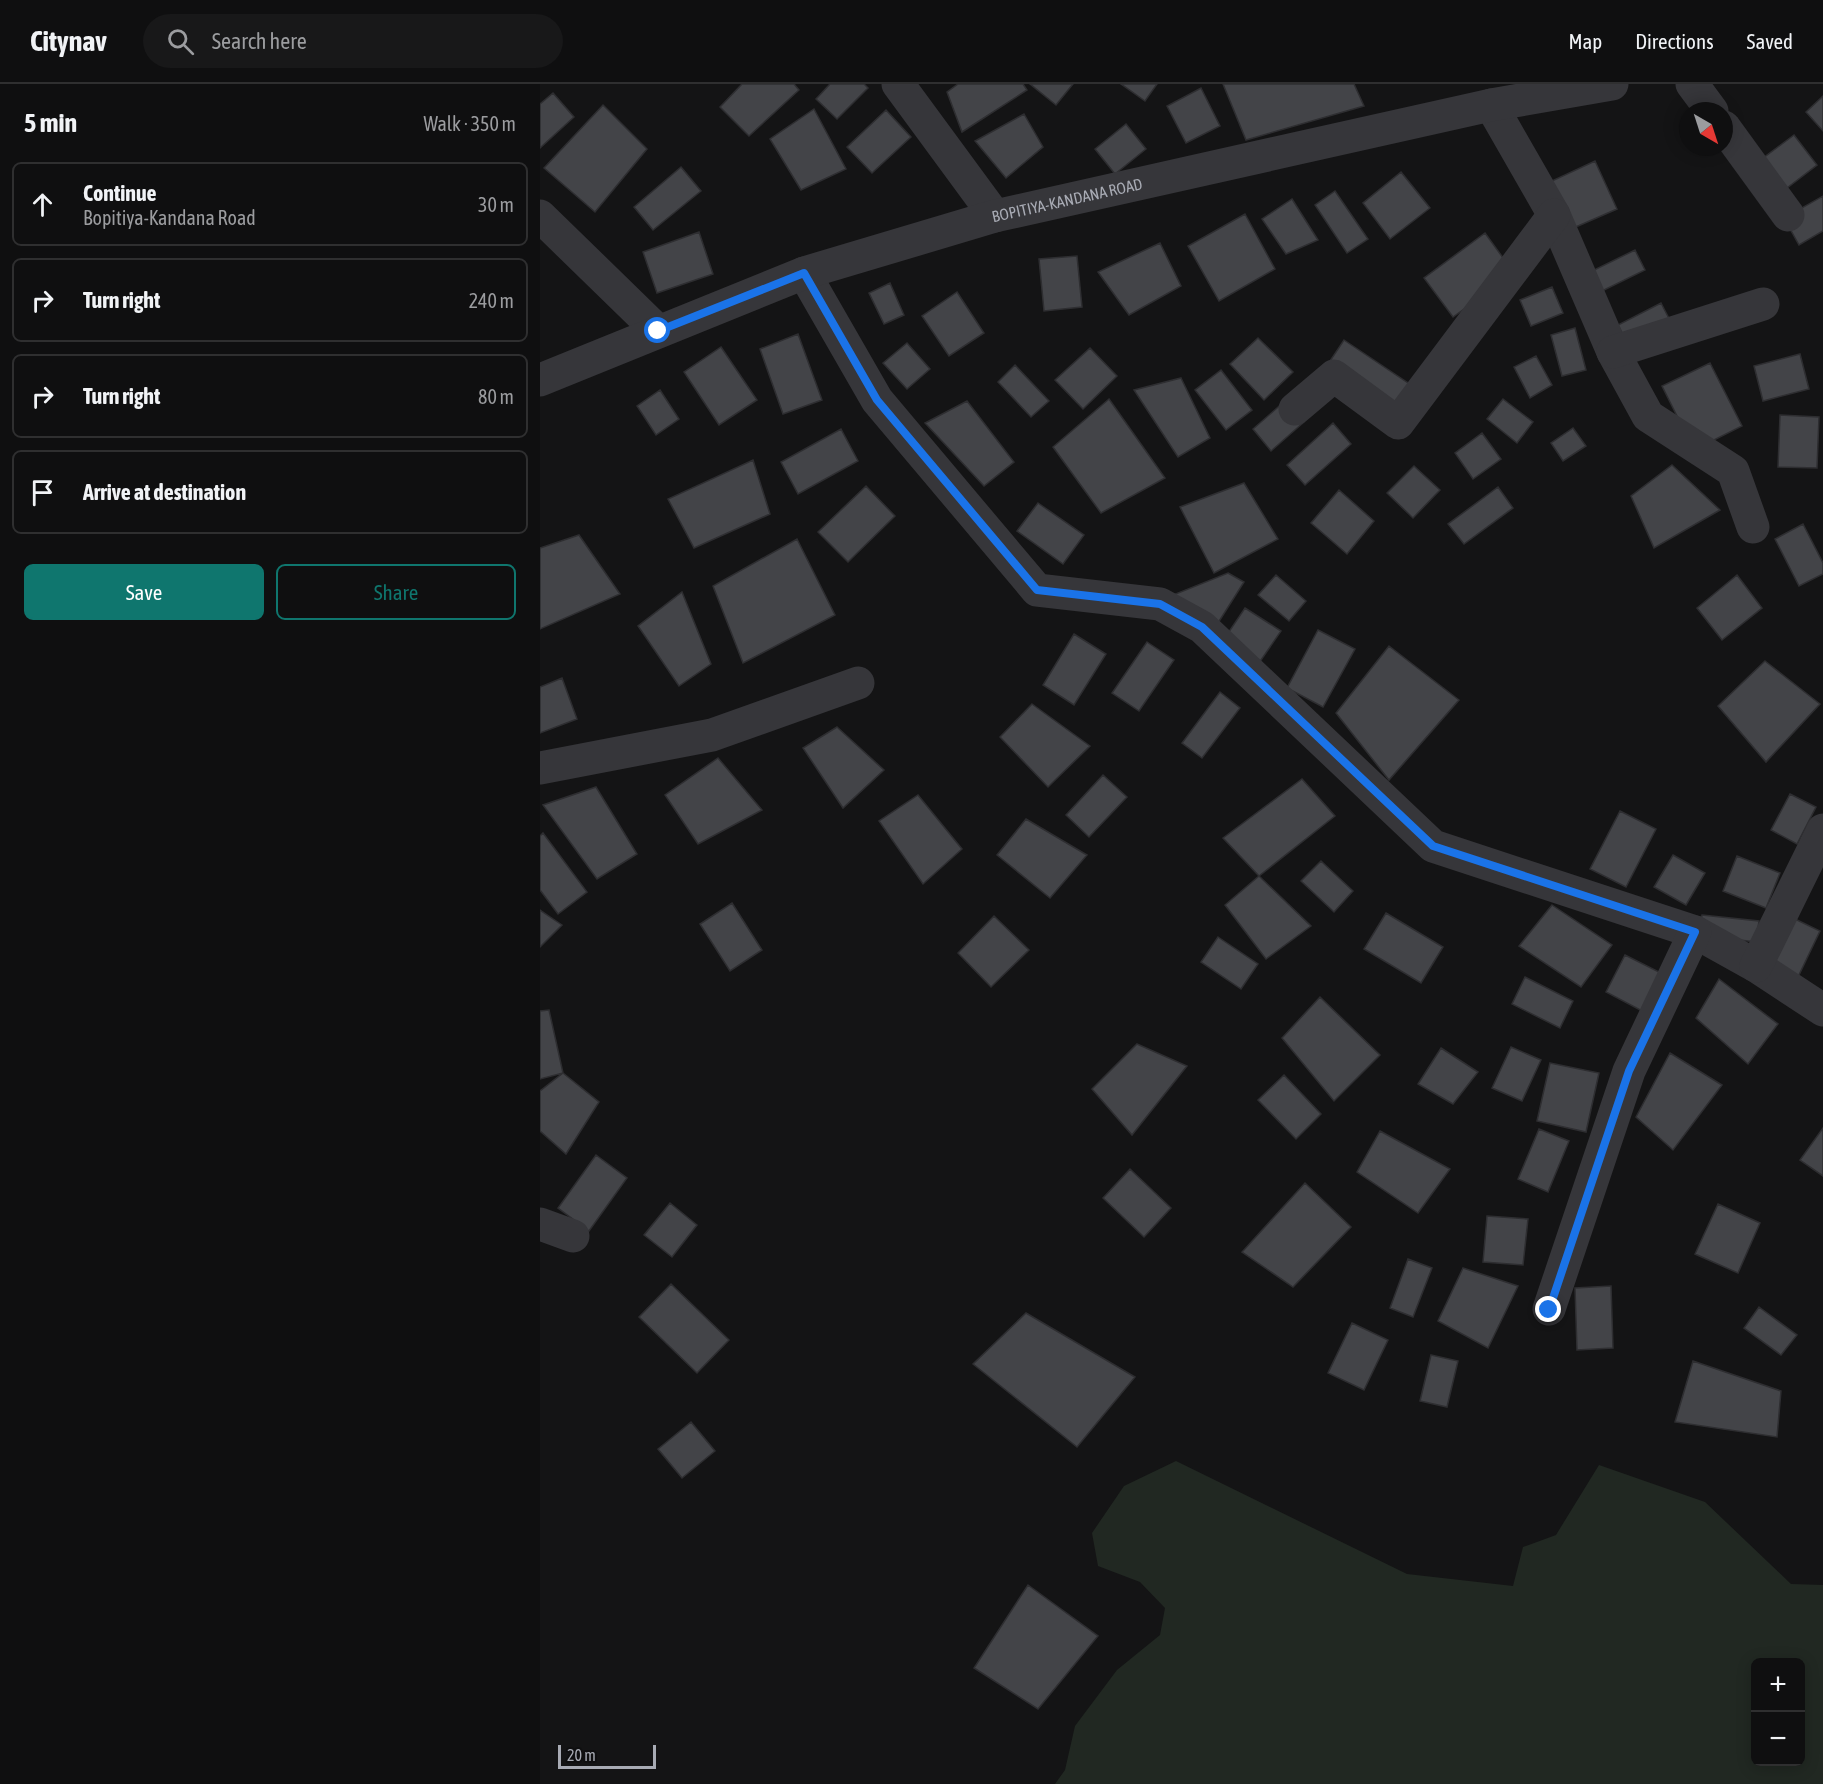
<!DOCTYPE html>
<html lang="en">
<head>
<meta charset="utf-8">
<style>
  body { margin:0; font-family:"Asap Condensed",sans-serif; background:#181819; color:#f1f3f6 }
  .controls { position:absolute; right:18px; bottom:18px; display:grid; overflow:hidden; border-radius:9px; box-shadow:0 3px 15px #0003 }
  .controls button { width:54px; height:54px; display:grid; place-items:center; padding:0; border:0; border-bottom:2px solid #2f2f30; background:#0f0f10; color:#f1f3f6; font:30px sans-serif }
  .compass { position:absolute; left:1139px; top:18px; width:54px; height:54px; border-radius:50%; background:#0f0f10; box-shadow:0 3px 15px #0003; rotate:141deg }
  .scale { position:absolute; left:18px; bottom:15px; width:98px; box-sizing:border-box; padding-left:6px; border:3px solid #a8abb4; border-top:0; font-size:16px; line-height:21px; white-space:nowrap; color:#a8abb4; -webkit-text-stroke:4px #0f0f10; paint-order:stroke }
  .stop { position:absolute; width:18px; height:18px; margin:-14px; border:4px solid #1a73e8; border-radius:50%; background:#fff }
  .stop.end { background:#1a73e8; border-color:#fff; box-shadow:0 2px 6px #0008 }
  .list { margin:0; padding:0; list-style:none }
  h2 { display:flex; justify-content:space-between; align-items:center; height:78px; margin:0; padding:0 24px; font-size:26px }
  h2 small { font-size:20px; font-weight:400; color:#9b9c9f }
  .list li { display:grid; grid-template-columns:39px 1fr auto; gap:18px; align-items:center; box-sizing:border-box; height:84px; margin:0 12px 12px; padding:0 12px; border:2px solid #2f2f30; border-radius:9px }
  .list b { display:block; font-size:22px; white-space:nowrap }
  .list p { margin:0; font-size:20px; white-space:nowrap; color:#9b9c9f }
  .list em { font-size:20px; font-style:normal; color:#9b9c9f }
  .actions { display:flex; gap:12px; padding:18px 24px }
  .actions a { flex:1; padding:14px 0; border:2px solid #0f766e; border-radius:9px; text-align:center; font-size:21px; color:#0f766e }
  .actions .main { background:#0f766e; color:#fff }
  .icon { flex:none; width:33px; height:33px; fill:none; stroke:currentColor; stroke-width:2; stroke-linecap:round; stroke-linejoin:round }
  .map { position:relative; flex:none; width:1283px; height:1700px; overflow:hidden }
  header { display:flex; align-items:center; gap:36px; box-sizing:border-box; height:84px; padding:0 30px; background:#0f0f10; border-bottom:2px solid #2f2f30 }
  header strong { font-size:28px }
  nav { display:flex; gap:33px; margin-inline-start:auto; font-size:21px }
  .search { width:420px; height:54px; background:#181819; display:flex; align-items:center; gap:15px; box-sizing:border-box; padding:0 21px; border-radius:33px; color:#9b9c9f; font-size:22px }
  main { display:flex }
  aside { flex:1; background:#0f0f10 }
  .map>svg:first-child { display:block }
  .green { fill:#212822; fill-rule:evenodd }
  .building { fill:#434448; stroke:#2e2e31; stroke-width:1.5 }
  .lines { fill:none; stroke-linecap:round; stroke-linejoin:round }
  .minor { stroke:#36363a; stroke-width:33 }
  .route { stroke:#1a73e8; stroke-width:8 }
  .labels { text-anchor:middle; stroke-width:6; stroke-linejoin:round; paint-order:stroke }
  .street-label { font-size:16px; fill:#a8abb4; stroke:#0f0f10 }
</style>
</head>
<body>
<header>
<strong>Citynav</strong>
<div class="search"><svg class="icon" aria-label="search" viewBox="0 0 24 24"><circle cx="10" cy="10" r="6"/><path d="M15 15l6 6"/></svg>Search here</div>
<nav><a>Map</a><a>Directions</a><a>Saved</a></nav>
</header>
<main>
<aside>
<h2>5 min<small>Walk · 350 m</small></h2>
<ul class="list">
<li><svg class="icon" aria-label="ahead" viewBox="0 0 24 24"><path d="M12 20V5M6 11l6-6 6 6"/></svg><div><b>Continue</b><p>Bopitiya-Kandana Road</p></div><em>30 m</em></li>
<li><svg class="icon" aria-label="right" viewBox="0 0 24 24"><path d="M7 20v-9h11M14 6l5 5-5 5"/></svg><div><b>Turn right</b></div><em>240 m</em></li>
<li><svg class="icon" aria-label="right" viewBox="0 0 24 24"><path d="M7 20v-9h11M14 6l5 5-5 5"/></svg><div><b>Turn right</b></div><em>80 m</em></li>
<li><svg class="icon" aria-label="arrive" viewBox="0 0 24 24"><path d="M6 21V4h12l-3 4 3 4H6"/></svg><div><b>Arrive at destination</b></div></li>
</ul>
<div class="actions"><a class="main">Save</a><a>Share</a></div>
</aside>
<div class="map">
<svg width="1283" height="1700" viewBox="0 0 1283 1700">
  <rect width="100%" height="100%" fill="#141415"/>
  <path class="green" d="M636,1377L867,1490L973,1502L983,1463L1016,1451L1059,1381L1165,1418L1251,1500L1283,1501V1700H515L525,1686L535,1642L577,1586L620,1551L625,1524L600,1498L558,1482L552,1449L584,1402ZM1216,1578H1260V1678H1216Z"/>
  <path class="building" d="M202,0H254L259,6L209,52L180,23Z
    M290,0H324L328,4L297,35L276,15Z
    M418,0H483L487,6L422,48L407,8Z
    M490,0H533L516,21Z
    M581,0H617L605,17Z
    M683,0H814L824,22L706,56Z
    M661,4L680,42L646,59L627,22Z
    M13,9L34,33L0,64V20Z
    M1283,12V47L1266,28Z
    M63,21L107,65L55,128L4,84Z
    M274,25L306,85L261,106L230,55Z
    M346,26L371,53L332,89L307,63Z
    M484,30L503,63L466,94L435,57Z
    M586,40L606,65L575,90L555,65Z
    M1254,51L1277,81L1226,120L1203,89Z
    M1055,77L1077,125L1022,149L1001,102Z
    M141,83L161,107L113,146L94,123Z
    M861,88L890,124L850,155L823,119Z
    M795,107L828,155L807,169L775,121Z
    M1283,112V147L1259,161L1244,134Z
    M752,115L778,156L746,170L722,135Z
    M705,130L735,185L679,217L648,162Z
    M159,148L173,190L117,209L103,168Z
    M945,149L974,189L913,233L884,194Z
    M620,159L641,202L589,231L558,188Z
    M1095,166L1105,186L1062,207L1052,187Z
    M537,172L542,223L504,227L499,175Z
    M350,199L364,231L344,240L329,209Z
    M1012,203L1023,229L991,242L980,216Z
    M417,208L444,249L409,272L382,232Z
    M1121,219L1136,248L1093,270L1078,241Z
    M1035,244L1046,286L1022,292L1011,251Z
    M258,250L282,316L243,330L220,265Z
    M718,254L753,288L724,316L690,280Z
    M804,256L874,303L854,332L784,286Z
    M367,259L390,285L367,305L343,279Z
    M181,263L217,316L179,341L144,288Z
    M550,264L577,292L543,325L515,296Z
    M1260,270L1269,305L1223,317L1214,282Z
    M996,272L1012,301L990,314L974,283Z
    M1170,279L1202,342L1154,366L1122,302Z
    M475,281L509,317L491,333L458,298Z
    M681,286L712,326L686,346L655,306Z
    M641,294L670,354L638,373L594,306Z
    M120,306L139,335L116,351L97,322Z
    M569,315L625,394L561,429L513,363Z
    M963,315L993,338L977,359L947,335Z
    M427,317L474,378L444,402L385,339Z
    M745,317L764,338L731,367L713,345Z
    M1240,331L1279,333L1277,384L1238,383Z
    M793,339L811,360L765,401L747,381Z
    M1033,344L1046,362L1023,377L1011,359Z
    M301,345L318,377L258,410L241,378Z
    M942,349L961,375L933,395L915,369Z
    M213,376L230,430L154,464L128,415Z
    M1132,381L1180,426L1114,464L1091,412Z
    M874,382L900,406L873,434L847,409Z
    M704,399L738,455L674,489L640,423Z
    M326,402L355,432L308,478L278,448Z
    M958,403L973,424L924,460L908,440Z
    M799,406L834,437L807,470L771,439Z
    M498,419L544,451L523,480L477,447Z
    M1263,440L1283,479V490L1259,502L1235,455Z
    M39,451L80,510L0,545V464Z
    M257,455L295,531L203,579L173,502Z
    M688,489L704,498L678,539L628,513Z
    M736,491L766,517L749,537L718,511Z
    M1197,491L1222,524L1182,556L1157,524Z
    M142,508L171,580L139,602L98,542Z
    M705,524L741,547L719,579L684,555Z
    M778,546L815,565L783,623L747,604Z
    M534,550L566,570L534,621L503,601Z
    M607,558L634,576L599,627L572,609Z
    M849,562L919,616L849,696L796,629Z
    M1225,577L1280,620L1226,678L1178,622Z
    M22,594L37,635L0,649V603Z
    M680,608L700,624L662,674L642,659Z
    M492,620L550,662L508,703L460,653Z
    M297,643L344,686L303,724L263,664Z
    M178,674L222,726L158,760L125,711Z
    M563,691L587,713L549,753L526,731Z
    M762,695L795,732L719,792L683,754Z
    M56,703L97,770L57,795L3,721Z
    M1250,710L1276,723L1257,760L1231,746Z
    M378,711L422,765L383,800L339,737Z
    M1080,727L1116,745L1086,803L1050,785Z
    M486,735L547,771L510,814L457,771Z
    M3,749L47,808L18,830L0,806V752Z
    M1133,771L1165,789L1146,821L1114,803Z
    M1197,772L1240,789L1226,824L1183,807Z
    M781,777L813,807L794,828L761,797Z
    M719,792L771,842L726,875L685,821Z
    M192,819L222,866L190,887L160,840Z
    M1012,821L1072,861L1041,903L979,862Z
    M0,826L22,841L0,863Z
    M846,829L903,863L881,899L824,865Z
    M1162,831L1219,837L1216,858L1159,851Z
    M454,832L489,866L451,903L418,869Z
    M1255,835L1280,847L1258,893L1233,881Z
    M678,853L718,880L701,905L661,878Z
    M1085,871L1123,890L1104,928L1066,908Z
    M985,893L1033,917L1020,944L972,920Z
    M1179,895L1238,940L1208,980L1156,934Z
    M780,913L840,971L794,1017L742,954Z
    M9,926L23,989L0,995V927Z
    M597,960L647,982L592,1051L552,1005Z
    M971,963L1001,976L982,1017L952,1004Z
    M901,964L938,988L913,1020L878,1000Z
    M1130,969L1182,1001L1133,1066L1096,1033Z
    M1010,979L1059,989L1046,1048L997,1037Z
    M23,989L59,1018L26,1070L0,1047V1007Z
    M744,991L781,1030L756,1055L718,1016Z
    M1283,1044V1092L1260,1076Z
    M999,1045L1029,1057L1008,1108L978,1095Z
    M840,1047L910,1085L878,1129L817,1088Z
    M56,1071L87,1094L49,1147L18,1124Z
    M590,1085L631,1124L604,1153L563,1114Z
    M765,1099L811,1143L753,1203L702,1168Z
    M130,1119L157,1141L132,1173L104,1151Z
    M1178,1120L1220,1139L1198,1189L1155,1170Z
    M947,1132L988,1135L983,1181L943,1178Z
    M868,1175L892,1184L873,1233L850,1224Z
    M923,1184L978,1202L948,1264L898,1237Z
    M131,1200L189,1256L157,1289L99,1233Z
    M1071,1202L1073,1264L1037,1266L1035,1204Z
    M1219,1223L1257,1251L1241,1271L1204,1244Z
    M486,1229L595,1293L537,1363L433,1280Z
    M812,1239L848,1256L824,1306L788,1289Z
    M891,1271L918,1277L907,1323L880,1317Z
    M1153,1277L1241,1307L1237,1353L1135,1338Z
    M151,1338L175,1367L142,1394L118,1365Z
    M488,1501L558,1552L498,1625L434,1584Z"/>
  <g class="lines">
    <g class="minor">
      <path d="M358,0L455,132"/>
      <path d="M1152,0L1172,27"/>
      <path d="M951,21L1014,131L1073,268L1108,332L1193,387L1213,443"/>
      <path d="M1184,43L1248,131"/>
      <path d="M0,132L118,247"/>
      <path d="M264,189L337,316L497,506L620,520L662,543L893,762L1155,848L1216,882L1283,926"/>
      <path d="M1073,268L1223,220"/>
      <path id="s1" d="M0,296L264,189L455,132L951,21L1072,0"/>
      <path d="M755,325L794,292L858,339L1014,131"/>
      <path d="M0,684L172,651L318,599"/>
      <path d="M1216,882L1283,746"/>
      <path d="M0,1140L33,1152"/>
      <path d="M1009,1225L1089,987L1155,848"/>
    </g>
  </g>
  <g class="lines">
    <path class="route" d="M118,247L264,189L337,316L497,506L620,520L662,543L893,762L1155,848L1089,987L1009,1226"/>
  </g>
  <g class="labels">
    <g class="street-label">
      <text dy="6" stroke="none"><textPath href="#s1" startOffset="558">BOPITIYA-KANDANA ROAD</textPath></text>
    </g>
  </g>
</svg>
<div class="controls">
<button>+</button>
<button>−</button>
</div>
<svg class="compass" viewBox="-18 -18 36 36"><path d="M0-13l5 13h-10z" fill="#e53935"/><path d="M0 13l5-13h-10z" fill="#9b9c9f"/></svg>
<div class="scale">20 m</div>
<div class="stop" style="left:118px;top:247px"></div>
<div class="stop end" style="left:1009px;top:1226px"></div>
</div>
</main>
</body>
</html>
